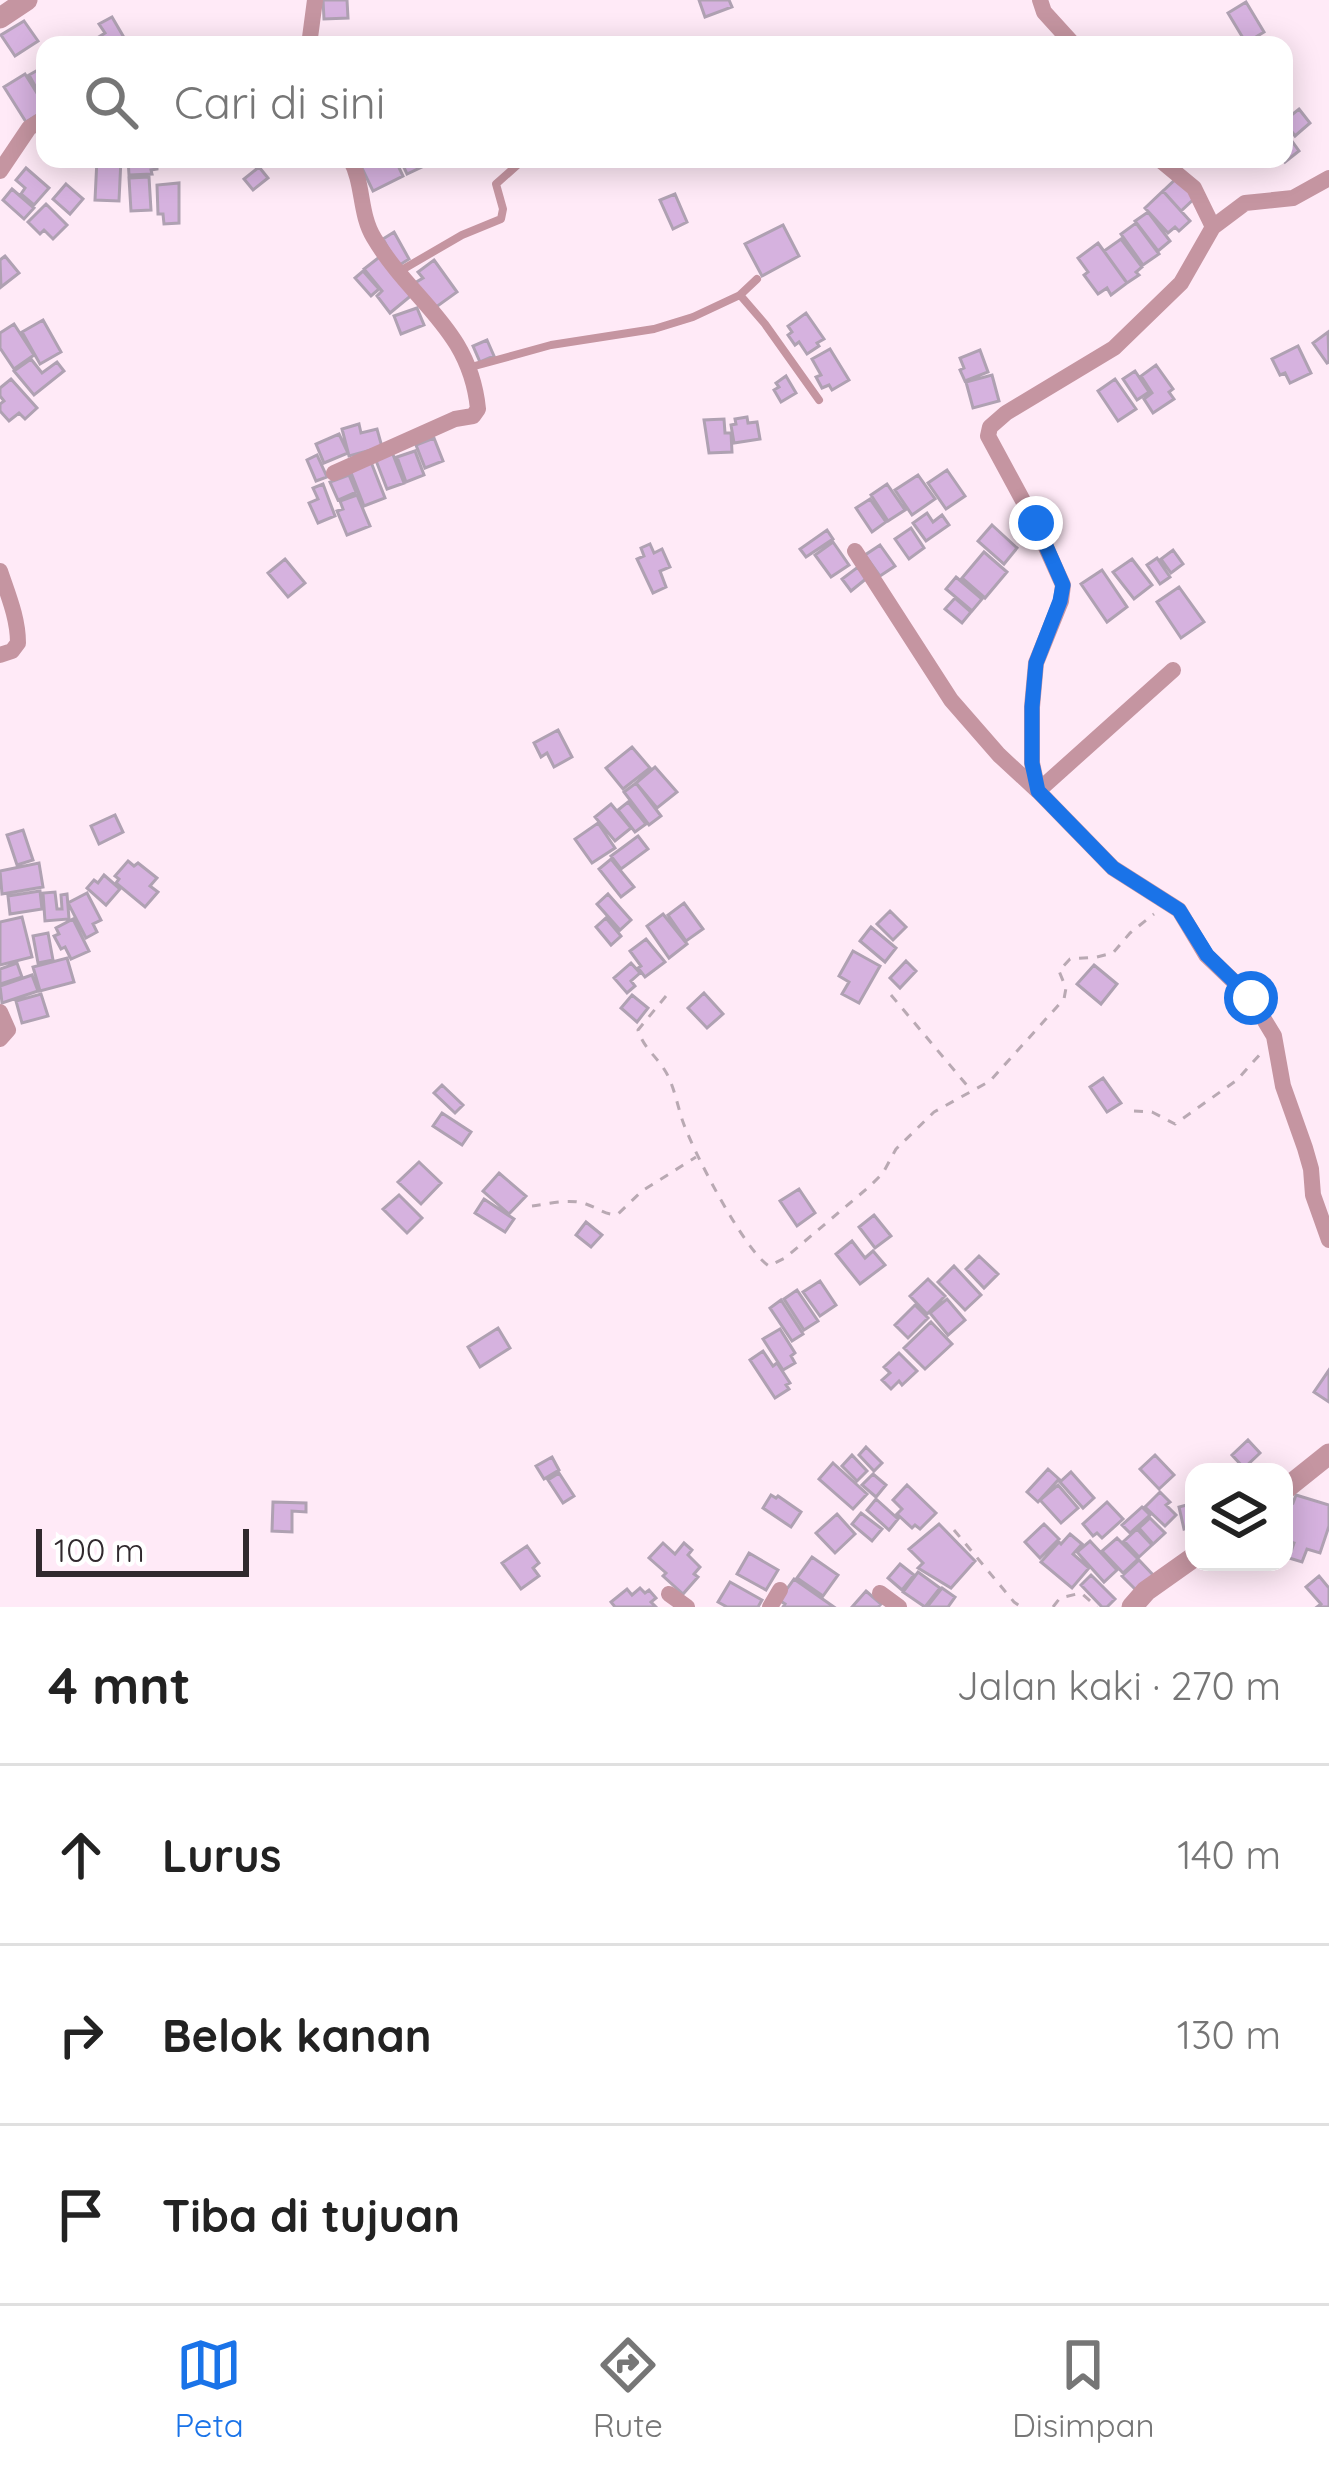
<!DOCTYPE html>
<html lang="id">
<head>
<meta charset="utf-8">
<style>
  body { margin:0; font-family:Quicksand,sans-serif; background:#f6f6f6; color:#222 }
  .controls { position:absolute; right:36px; bottom:36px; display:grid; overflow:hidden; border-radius:24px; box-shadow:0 6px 30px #0003 }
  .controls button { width:108px; height:108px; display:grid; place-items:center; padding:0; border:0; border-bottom:3px solid #e0e0e0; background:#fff; color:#222; font:60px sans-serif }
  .scale { position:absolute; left:36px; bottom:30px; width:213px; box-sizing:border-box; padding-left:12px; border:6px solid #31292e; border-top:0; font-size:33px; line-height:42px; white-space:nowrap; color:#31292e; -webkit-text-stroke:9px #fff; paint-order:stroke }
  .stop { position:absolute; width:36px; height:36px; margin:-27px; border:9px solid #1a73e8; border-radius:50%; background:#fff }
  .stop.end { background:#1a73e8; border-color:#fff; box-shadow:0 3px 12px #0008 }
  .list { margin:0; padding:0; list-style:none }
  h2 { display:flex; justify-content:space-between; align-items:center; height:156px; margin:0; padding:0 48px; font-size:51px }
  h2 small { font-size:39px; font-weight:400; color:#767676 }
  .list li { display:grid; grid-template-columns:78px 1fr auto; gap:36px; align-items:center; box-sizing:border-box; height:180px; padding:0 48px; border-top:3px solid #e0e0e0 }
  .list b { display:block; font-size:45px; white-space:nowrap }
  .list em { font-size:39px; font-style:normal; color:#767676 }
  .icon { flex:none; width:66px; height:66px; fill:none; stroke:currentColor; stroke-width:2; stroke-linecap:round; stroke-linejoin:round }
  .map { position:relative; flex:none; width:1329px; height:1607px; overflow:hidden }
  .search { position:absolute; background:#fff; box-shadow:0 6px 30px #0003; left:36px; right:36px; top:36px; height:132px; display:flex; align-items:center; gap:30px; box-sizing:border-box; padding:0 42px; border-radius:24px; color:#767676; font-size:45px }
  .sheet { height:696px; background:#fff }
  nav { display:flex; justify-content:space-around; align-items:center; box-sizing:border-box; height:168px; border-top:3px solid #e0e0e0; background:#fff; font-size:33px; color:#767676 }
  nav a { display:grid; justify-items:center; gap:6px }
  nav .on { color:#1a73e8 }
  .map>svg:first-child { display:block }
  .building { fill:#d6b2df; stroke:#afa1b2; stroke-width:3 }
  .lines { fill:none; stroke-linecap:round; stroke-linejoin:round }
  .path { stroke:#b9a9b3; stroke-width:3; stroke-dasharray:9 9; stroke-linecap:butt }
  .service { stroke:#c595a1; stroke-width:8 }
  .minor { stroke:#c595a1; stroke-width:16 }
  .tertiary { stroke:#c595a1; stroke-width:21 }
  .route { stroke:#1a73e8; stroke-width:15 }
</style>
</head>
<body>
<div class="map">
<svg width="1329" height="1607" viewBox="0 0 1329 1607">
  <rect width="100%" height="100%" fill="#ffeaf7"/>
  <path class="building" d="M323,0H347L348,18L324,19Z
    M699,0H729L732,7L705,17Z
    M1246,2L1264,32L1246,43L1228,13Z
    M112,17L126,41L123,45H86L105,33L99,24Z
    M24,21L38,41L15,56L1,35Z
    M45,66V104L29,75Z
    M25,74L45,106V110L26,122L4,87Z
    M1299,109L1310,123L1295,136L1284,121Z
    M1284,130L1299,151L1285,162L1283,159Z
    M97,159H121L119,201L95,200Z
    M128,159H157V169L151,170L152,174L129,175Z
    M385,159L387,163L395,159L403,176L373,191L358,160Z
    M400,159H425L428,164L407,174Z
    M259,167L268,178L253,190L244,179Z
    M26,168L49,188L34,205L21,194L25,188L16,180Z
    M149,177L151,210L131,211L129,178Z
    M1178,177L1196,197L1181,211L1163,191Z
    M179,183V223L164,224L163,214H158L157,185Z
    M66,184L83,199L70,214L53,199Z
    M12,189L34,208L24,219L3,200Z
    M1163,191L1190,221L1179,231L1175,227L1168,233L1145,208Z
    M675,194L687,222L673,229L660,200Z
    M46,204L67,225L53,239L44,230L40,234L28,222Z
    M1148,212L1170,241L1158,251L1135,221Z
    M1136,223L1159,254L1143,265L1121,234Z
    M783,225L799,256L762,276L745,244Z
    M394,232L409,259L398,266L383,239Z
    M1121,239L1142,267L1136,272L1139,275L1127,283L1104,251Z
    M1098,243L1127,283L1111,295L1107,288L1098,294L1084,275L1088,272L1078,258Z
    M382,255L413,294L390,313L377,296L382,291L364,269Z
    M5,256L19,273L1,287L0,260Z
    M434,260L457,292L432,310L413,284L423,278L418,272Z
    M363,271L379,289L371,296L355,278Z
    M417,308L424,325L401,334L394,316Z
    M806,313L824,339L817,343L819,346L807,354L799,342L795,345L788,335L792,332L788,326Z
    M43,320L61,352L40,364L22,332Z
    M14,324L34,355L14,369L0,348V333Z
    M1328,332L1329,362L1327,363L1313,343Z
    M487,340L494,356L480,362L473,346Z
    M1298,346L1311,373L1290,383L1285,373L1280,375L1272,359Z
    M830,349L849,380L832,390L829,385L822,388L816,377L821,375L812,359Z
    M980,350L988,372L965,381L960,370L964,368L960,358Z
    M31,359L42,373L57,362L64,371L34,395L14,371Z
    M1156,365L1173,389L1169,392L1174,399L1153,413L1144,399L1152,393L1141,376Z
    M1135,371L1149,392L1137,400L1123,379Z
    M992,375L999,401L973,408L966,382Z
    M786,376L796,393L781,402L774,390L779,387L776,383Z
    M11,379L37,408L25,419L19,413L9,421L0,411V404L4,401L0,396V388Z
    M1115,379L1136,409L1118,421L1098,391Z
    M747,417L748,423L757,422L760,439L734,443L731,425L736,424L735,419Z
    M724,419L725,433H731L732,452L709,453L704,420Z
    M359,424L361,433L377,429L382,447L349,456L342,429Z
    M339,434L348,453L324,463L316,444Z
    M434,438L443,461L425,468L416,445Z
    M415,451L424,475L406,482L397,457Z
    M392,452L404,483L387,489L375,458Z
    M317,455L327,477L316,481L307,460Z
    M371,462L385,498L364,506L350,470Z
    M947,470L965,496L946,509L928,483Z
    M349,475L356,492L338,500L330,482Z
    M918,475L935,499L912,515L895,490Z
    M323,484L335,516L318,523L309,503L318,499L313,488Z
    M887,484L905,510L888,521L871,495Z
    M357,495L370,526L347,535L337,511L343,509L340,501Z
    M870,499L886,522L872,532L856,508Z
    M927,513L933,522L942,515L949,525L926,541L913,523Z
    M992,525L1017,548L1004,564L978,541Z
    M911,528L924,548L909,559L895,539Z
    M827,530L833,539L806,557L800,549Z
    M833,542L849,565L831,577L815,555Z
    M650,544L654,553L662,549L670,567L660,571L666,587L653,593L637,559L644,556L641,548Z
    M880,545L895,566L880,576L865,555Z
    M1173,550L1183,564L1171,573L1161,559Z
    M984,552L1007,572L985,598L962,578Z
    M1157,558L1170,577L1160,584L1147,565Z
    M285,559L305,583L288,597L268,573Z
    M1132,559L1152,585L1134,599L1113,572Z
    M858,567L867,578L851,591L842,579Z
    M1102,570L1127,607L1107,622L1081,584Z
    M956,577L982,599L972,611L946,589Z
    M1179,587L1204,622L1181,638L1157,602Z
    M955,598L971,612L962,623L945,609Z
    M558,730L572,757L554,767L547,753L541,757L534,743Z
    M632,747L650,768L623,789L606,768Z
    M655,767L677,792L657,808L636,783Z
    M636,783L661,816L649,825L624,792Z
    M628,802L646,824L635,832L618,810Z
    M611,804L631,828L615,841L595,817Z
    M115,815L123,832L99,844L91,826Z
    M598,823L615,848L592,863L575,839Z
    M23,830L33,860L17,865L7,835Z
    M638,836L648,849L621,869L611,856Z
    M611,859L634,887L621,897L599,869Z
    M128,861L134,866L138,863L157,878L150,886L158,892L145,907L116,883L119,879L115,876Z
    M39,863L43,887L2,894L0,871Z
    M104,875L120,889L106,905L87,888L94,880L98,883Z
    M40,891L42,909L10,914L8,896Z
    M55,892L57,909H62L61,895L67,894L69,919L45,921L43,893Z
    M87,893L101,920L93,924L97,932L86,938L68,903Z
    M608,894L631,920L620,930L597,904Z
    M684,903L703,929L686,941L668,915Z
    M890,911L906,927L893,940L877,924Z
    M663,914L687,944L669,958L647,926Z
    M22,917L32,957L0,965V922Z
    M606,918L621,936L611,945L596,927Z
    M73,919L89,951L71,959L65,947L61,949L54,936L59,934L56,928Z
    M871,927L896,948L885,962L860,941Z
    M48,933L53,960L38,963L33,936Z
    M646,939L665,962L645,977L638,968L641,966L630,951Z
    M853,951L880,966L859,1003L842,994L849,982L839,976Z
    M67,958L74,982L40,991L33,967Z
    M906,961L916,971L900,988L890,978Z
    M17,963L22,977L0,984V969Z
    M631,963L640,973L631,981L635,986L627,993L614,978Z
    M1094,965L1117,984L1101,1004L1077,984Z
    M32,975L38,991L2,1003L0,986Z
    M704,993L723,1014L707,1028L688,1008Z
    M41,994L48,1016L22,1023L16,1001Z
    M632,995L648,1008L637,1022L621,1008Z
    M1103,1078L1121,1103L1107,1112L1090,1087Z
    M442,1085L463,1105L455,1113L434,1093Z
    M442,1113L471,1132L462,1145L433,1126Z
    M419,1162L441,1183L421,1204L398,1182Z
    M499,1173L526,1196L509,1214L483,1191Z
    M799,1189L815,1213L797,1226L780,1201Z
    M399,1195L422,1218L407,1233L383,1209Z
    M484,1199L514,1219L505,1232L475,1213Z
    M874,1215L891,1236L875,1248L859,1227Z
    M586,1222L602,1235L591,1247L576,1235Z
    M852,1241L865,1258L873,1251L885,1265L860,1284L836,1254Z
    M979,1256L998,1274L984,1288L966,1269Z
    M954,1266L981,1295L965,1310L938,1282Z
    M928,1279L945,1296L927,1314L910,1296Z
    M820,1281L836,1305L820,1316L803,1292Z
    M797,1290L818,1321L804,1330L784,1299Z
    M947,1299L965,1320L948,1335L930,1313Z
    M781,1300L803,1334L792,1341L770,1308Z
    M915,1305L928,1318L908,1338L895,1325Z
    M931,1322L952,1344L925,1369L904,1348Z
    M498,1328L510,1348L480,1367L468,1347Z
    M780,1329L795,1353L791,1356L795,1363L783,1370L763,1339Z
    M763,1351L773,1366L777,1363L790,1383L786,1385L789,1389L775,1398L750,1360Z
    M899,1353L917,1371L902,1385L899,1381L891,1389L882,1380L890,1373L884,1367Z
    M1329,1370V1402L1314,1392Z
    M1248,1440L1260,1453L1244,1468L1232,1455Z
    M866,1447L882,1463L874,1471L859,1455Z
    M852,1455L867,1471L857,1481L842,1466Z
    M1155,1455L1174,1475L1159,1489L1140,1469Z
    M552,1457L559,1470L544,1479L536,1466Z
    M833,1463L867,1494L853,1509L819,1479Z
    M1048,1469L1059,1479L1038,1502L1027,1492Z
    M1071,1472L1094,1498L1083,1508L1060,1482Z
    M559,1473L574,1496L563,1503L548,1480Z
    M873,1474L886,1485L876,1497L862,1485Z
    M907,1485L936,1513L920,1529L915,1525L912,1528L897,1514L902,1509L893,1500Z
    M1058,1485L1078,1508L1061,1523L1040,1500Z
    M1160,1492L1170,1502L1166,1505L1176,1515L1165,1526L1145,1507Z
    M771,1495L776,1498L778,1496L801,1512L791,1527L763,1508Z
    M1296,1495L1329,1505V1526L1320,1553L1307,1549L1302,1562L1289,1558L1294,1543L1284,1540V1502L1285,1500L1293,1503Z
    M876,1499L898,1519L889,1530L867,1510Z
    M273,1502L306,1503V1512L292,1511V1532L272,1531Z
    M1107,1502L1123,1519L1102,1538L1097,1533L1093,1536L1083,1524Z
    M1194,1503V1526L1184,1529L1179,1507Z
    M1142,1507L1150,1515L1130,1533L1122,1525Z
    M861,1513L882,1529L872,1541L852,1524Z
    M837,1514L855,1534L835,1553L816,1533Z
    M1150,1518L1165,1533L1153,1544L1139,1528Z
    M939,1524L975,1561L951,1588L918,1568L923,1563L909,1549Z
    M1044,1524L1059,1539L1040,1558L1025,1542Z
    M1137,1529L1152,1545L1139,1557L1124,1541Z
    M1070,1534L1082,1544L1073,1554L1089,1568L1072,1588L1041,1562L1059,1542L1061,1544Z
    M1117,1538L1138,1559L1123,1573L1102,1551Z
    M1090,1541L1117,1570L1104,1582L1077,1552Z
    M663,1543L675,1554L684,1543L692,1550L688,1555L700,1567L694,1574L698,1577L683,1594L663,1576L666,1573L649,1558Z
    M527,1546L539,1563L533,1568L539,1576L521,1589L502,1563Z
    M749,1553L778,1570L766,1590L737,1574Z
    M812,1557L838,1575L823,1596L797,1578Z
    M1139,1560L1155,1577L1138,1592L1122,1576Z
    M900,1564L914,1575L902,1590L888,1578Z
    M918,1572L940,1588L925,1607L903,1592Z
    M1091,1575L1115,1599L1107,1607H1102L1081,1585Z
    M1319,1576L1329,1588V1607H1317L1321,1604L1306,1587Z
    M794,1579L834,1607H783L785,1604L779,1600Z
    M730,1582L762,1600L758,1607H727L718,1602Z
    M640,1588L645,1593L649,1590L656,1598L651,1602L656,1607H615L611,1602L627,1589L632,1595Z
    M942,1588L955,1597L948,1607H927Z
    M866,1591L881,1604L878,1607H852Z"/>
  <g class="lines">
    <path class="path" d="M891,995L970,1089
      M666,996L638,1030C643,1047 655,1055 664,1069C674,1084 677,1105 683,1122C694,1153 744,1250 769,1266L785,1258L870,1186L883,1173L896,1149L934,1112L990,1081L1064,999L1066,988L1059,971L1070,959L1097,957L1113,953L1130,933L1154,914
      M1134,1111L1152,1112L1175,1124L1237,1080L1262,1052
      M532,1206C549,1204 569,1198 586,1204C598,1208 603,1214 617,1215L642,1191L696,1157
      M954,1530L1014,1602L1021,1607
      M1053,1607L1060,1598L1081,1593L1097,1607"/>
    <path class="service" d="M400,271L462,235L501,219L503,209L496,184L524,159
      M740,295L765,324L819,400
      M471,367L551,345L654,329L693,317L740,295L757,279"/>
    <path class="minor" d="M1040,0L1044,12L1074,45
      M309,45L315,0
      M1159,159L1194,188L1213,227
      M0,171L29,128L45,118
      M334,473L455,419L473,416L478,409C470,328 412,302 374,238C359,214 364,183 350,159
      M855,551L951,700L999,755L1038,791L1113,868L1179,910L1206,955L1251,998L1274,1036L1283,1086L1305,1148L1311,1169L1313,1195L1329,1240
      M0,571C8,595 18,618 18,643L12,651L0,655
      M1173,670L1038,791L1032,763V707L1036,663L1061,601L1063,585L1035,523L988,436L990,427L1006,413L1114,348L1181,283L1213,227L1245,203L1293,198L1329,178
      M0,1012L8,1030L0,1039
      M880,1593L899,1607
      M669,1594L687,1607
      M770,1607L780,1590"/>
    <path class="tertiary" d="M0,18L27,0
      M1284,1490L1329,1454
      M1132,1607L1146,1591L1194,1557"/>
  </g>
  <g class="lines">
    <path class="route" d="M1036,523L1063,585L1060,601L1036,663L1032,707V763L1038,791L1113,868L1179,910L1207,955L1251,998"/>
  </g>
</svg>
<div class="controls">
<button><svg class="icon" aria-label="layers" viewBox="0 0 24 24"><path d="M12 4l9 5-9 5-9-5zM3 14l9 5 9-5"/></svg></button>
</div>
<div class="scale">100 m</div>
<div class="stop" style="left:1251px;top:998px"></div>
<div class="stop end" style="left:1036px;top:523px"></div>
<div class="search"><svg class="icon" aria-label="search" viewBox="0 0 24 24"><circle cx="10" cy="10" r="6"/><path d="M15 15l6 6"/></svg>Cari di sini</div>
</div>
<section class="sheet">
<h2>4 mnt<small>Jalan kaki · 270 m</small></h2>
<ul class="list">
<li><svg class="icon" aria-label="ahead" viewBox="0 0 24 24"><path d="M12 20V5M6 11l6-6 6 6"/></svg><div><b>Lurus</b></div><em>140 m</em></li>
<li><svg class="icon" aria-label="right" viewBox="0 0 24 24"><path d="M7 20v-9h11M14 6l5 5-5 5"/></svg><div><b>Belok kanan</b></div><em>130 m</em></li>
<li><svg class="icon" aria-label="arrive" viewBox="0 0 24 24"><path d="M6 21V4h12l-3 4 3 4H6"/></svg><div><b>Tiba di tujuan</b></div></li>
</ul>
</section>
<nav>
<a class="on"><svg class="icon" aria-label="map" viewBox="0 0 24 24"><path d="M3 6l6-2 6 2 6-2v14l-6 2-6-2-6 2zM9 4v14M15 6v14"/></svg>Peta</a>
<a><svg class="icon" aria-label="directions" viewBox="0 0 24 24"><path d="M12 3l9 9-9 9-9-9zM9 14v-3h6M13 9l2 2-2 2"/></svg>Rute</a>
<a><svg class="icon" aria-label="saved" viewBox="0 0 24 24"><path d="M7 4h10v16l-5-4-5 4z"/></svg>Disimpan</a>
</nav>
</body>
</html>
